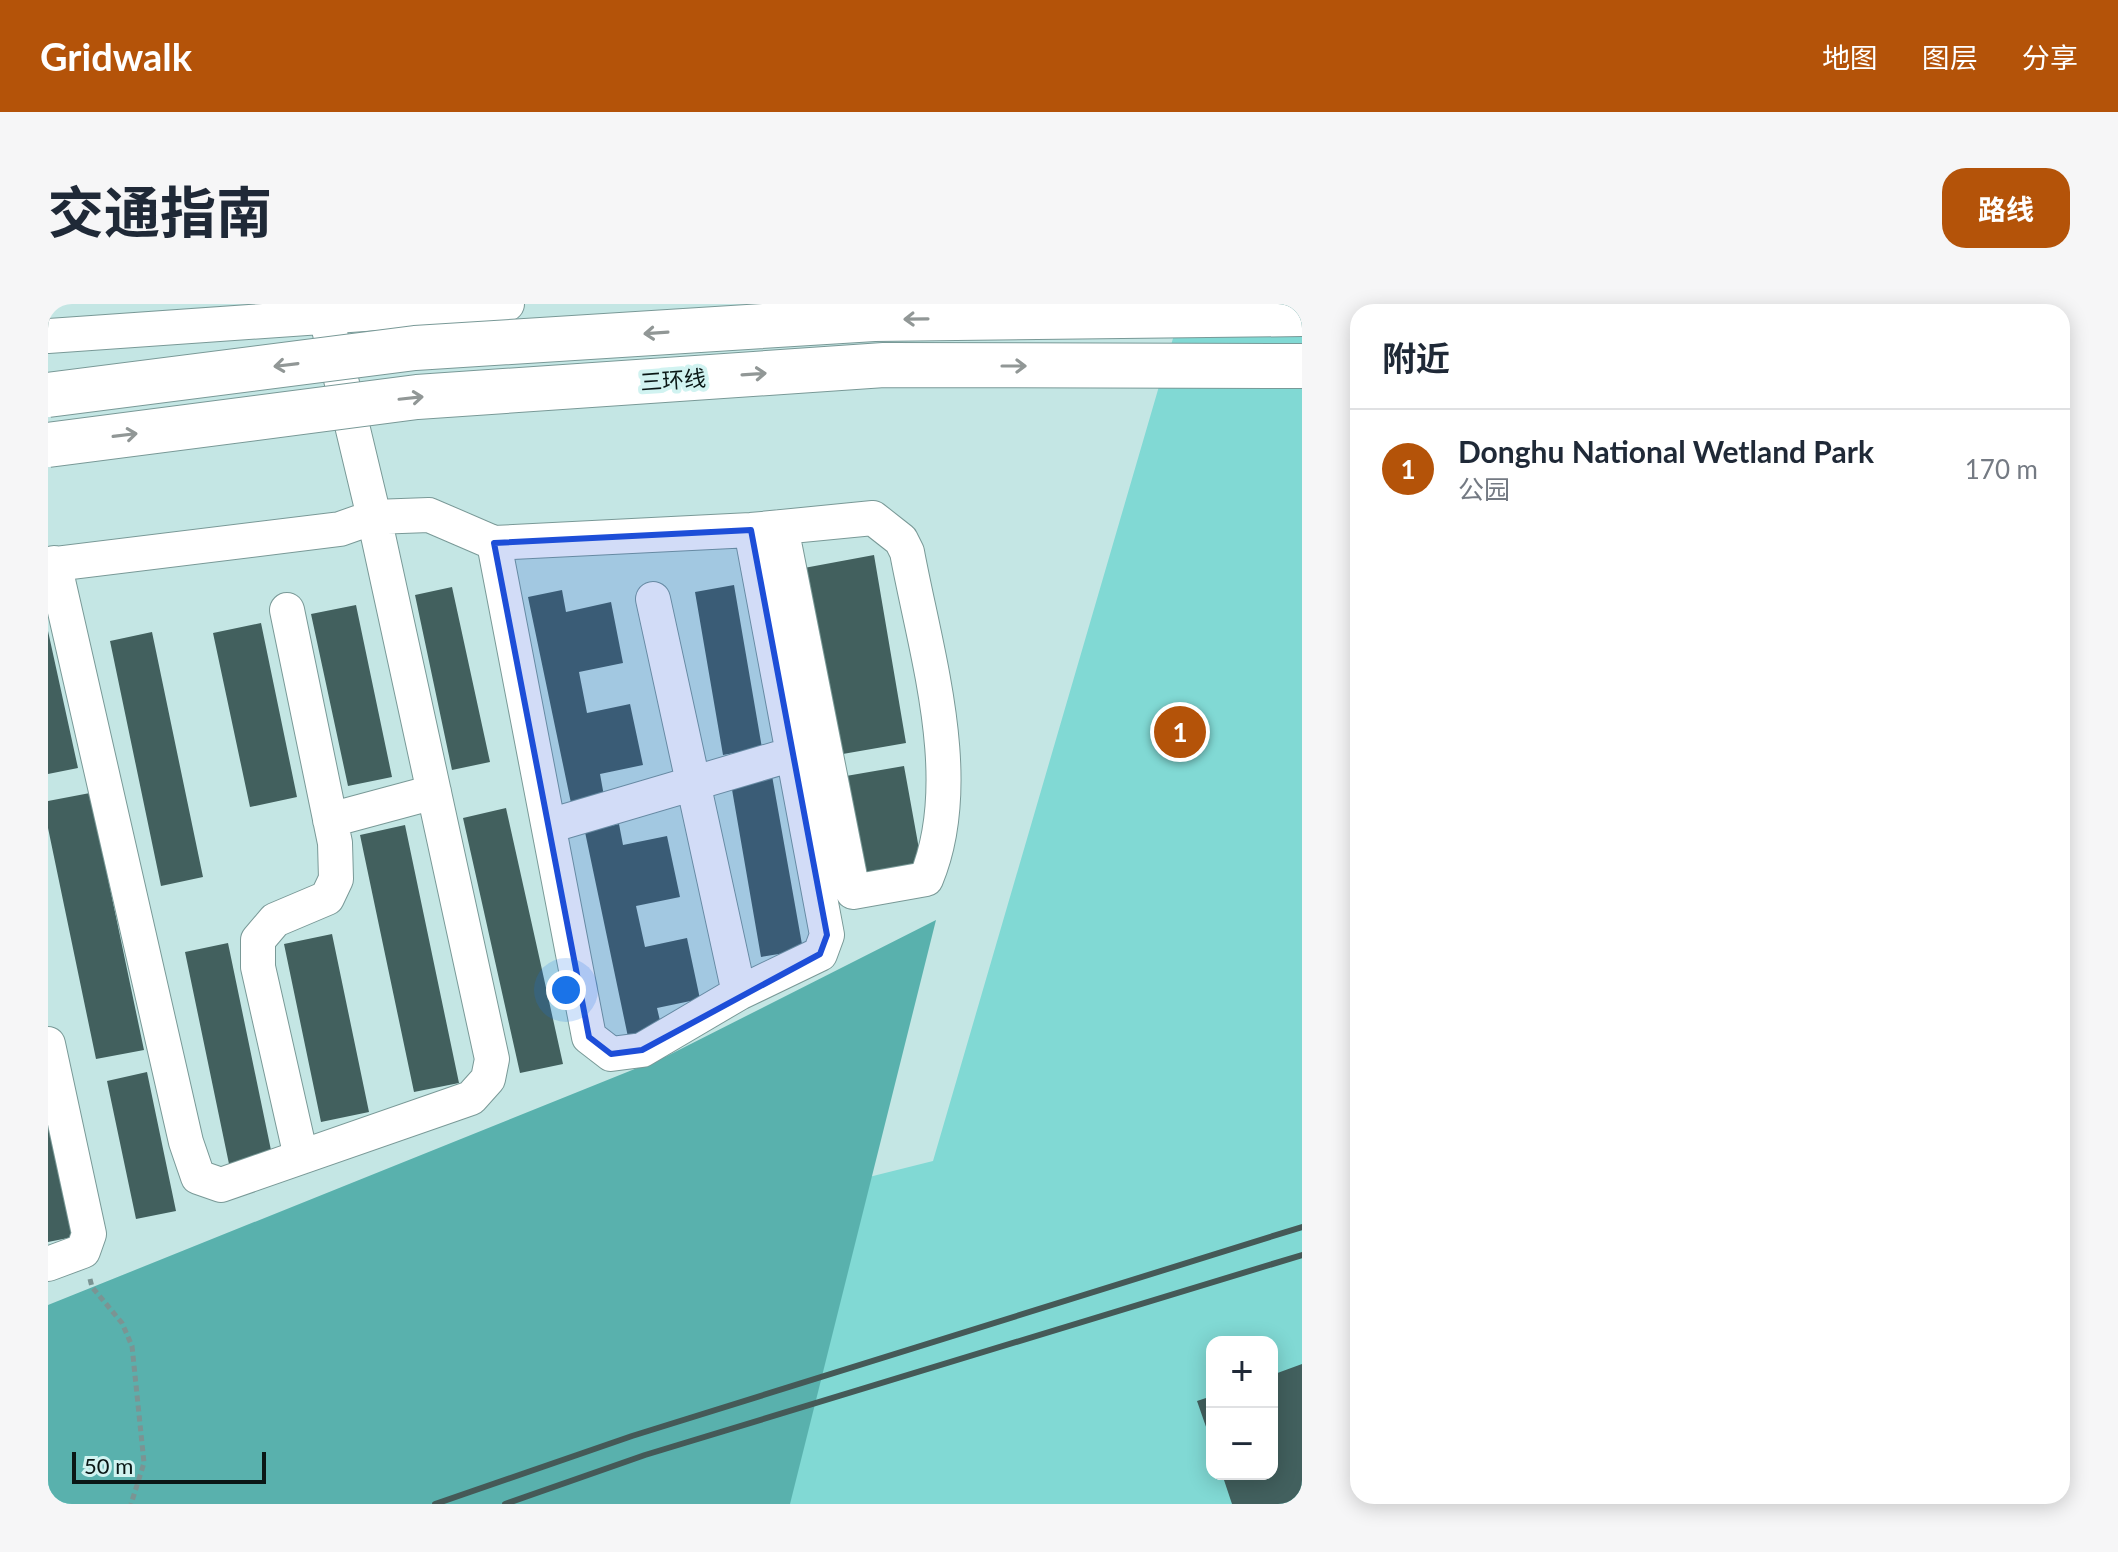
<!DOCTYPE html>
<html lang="zh">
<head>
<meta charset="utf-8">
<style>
  body { margin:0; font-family:Lato,"Noto Sans SC",sans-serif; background:#f6f6f7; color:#1f2937 }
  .controls { position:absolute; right:24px; bottom:24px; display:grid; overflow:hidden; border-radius:16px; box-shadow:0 4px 20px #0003 }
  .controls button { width:72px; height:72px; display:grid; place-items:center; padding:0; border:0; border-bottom:2px solid #e0e1e3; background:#fff; color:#1f2937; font:40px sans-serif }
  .scale { position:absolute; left:24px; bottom:20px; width:194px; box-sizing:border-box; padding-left:8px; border:4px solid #0a1716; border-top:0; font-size:22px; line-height:28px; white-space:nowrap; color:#0a1716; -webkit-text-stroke:6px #d1f3f1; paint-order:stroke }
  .you { position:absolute; left:518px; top:686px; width:28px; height:28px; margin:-20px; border:6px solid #fff; border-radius:50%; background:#1a73e8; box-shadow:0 0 0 12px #1a73e833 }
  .badge { display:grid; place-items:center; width:52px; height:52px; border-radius:50%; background:#b45309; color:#fff; font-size:26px; font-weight:700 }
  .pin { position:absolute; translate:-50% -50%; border:4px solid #fff; box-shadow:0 2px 8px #0006 }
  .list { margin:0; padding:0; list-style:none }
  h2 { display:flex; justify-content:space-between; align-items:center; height:104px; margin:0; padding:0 32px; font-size:34px }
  h2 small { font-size:26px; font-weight:400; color:#747a83 }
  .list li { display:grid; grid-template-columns:52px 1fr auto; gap:24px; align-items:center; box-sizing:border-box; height:120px; padding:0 32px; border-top:2px solid #e0e1e3 }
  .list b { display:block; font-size:30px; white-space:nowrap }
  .list p { margin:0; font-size:26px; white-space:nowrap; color:#747a83 }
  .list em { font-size:26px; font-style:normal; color:#747a83 }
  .map { position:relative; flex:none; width:1254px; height:1200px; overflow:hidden; border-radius:24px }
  header { display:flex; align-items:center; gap:48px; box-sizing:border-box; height:112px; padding:0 40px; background:#b45309; color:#fff }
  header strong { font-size:38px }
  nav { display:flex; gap:44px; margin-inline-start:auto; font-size:28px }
  .intro { display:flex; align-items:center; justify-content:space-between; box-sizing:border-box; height:192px; padding:0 48px }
  h1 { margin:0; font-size:56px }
  .button { padding:20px 36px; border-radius:24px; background:#b45309; color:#fff; font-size:28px; font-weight:700 }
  main { display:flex; gap:48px; padding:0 48px }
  aside { flex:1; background:#fff; border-radius:24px; box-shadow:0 4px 20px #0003 }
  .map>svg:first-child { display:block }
  .green { fill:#81d9d4; fill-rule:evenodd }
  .forest { fill:#59b1ad }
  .building { fill:#42605e }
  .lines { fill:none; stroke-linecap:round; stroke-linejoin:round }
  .minor-casing { stroke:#799997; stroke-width:36 }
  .path { stroke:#7b9493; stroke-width:5; stroke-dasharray:6 4; stroke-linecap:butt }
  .minor { stroke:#fff; stroke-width:34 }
  .rail { stroke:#455957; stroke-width:6 }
  .highway-bridge-casing { stroke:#799997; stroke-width:46; stroke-linecap:butt }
  .highway-bridge { stroke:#fff; stroke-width:44 }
  .oneway { stroke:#919796 }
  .marked { fill:#1d4ed8; fill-opacity:0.2; stroke:#1d4ed8; stroke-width:6; stroke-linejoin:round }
  .labels { text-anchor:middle; stroke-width:8; stroke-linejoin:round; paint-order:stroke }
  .street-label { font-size:22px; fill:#0a1716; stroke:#d1f3f1 }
</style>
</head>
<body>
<header>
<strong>Gridwalk</strong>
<nav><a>地图</a><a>图层</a><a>分享</a></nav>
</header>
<div class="intro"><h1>交通指南</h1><a class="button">路线</a></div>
<main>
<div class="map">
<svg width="1254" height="1200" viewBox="0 0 1254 1200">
  <rect width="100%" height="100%" fill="#c4e6e4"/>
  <path class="green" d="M1135,0H1254V1200H0V1135L282,1008L885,857ZM1164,1038H1224V1170H1164Z"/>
  <path class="forest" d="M888,616L742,1200H0V1001L619,752Z"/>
  <path class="building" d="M826,251L858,439L789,451L756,264Z
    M686,281L714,444L675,451L647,288Z
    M404,283L442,458L404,466L367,291Z
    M514,286L518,308L563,298L575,359L531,368L539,409L582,400L595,461L552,470L556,492L523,499L480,293Z
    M308,301L344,473L300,482L263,310Z
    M213,319L249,493L202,503L165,329Z
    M0,327L30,464L0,470Z
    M104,328L155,573L113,582L62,337Z
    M856,462L875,567L816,578L798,472Z
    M723,466L755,646L713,653L682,474Z
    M42,489L96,746L48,755L0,524V497Z
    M458,504L515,760L472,769L415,514Z
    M571,520L575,541L619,532L632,593L588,602L597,643L639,634L652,695L609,704L614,725L580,733L537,528Z
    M357,521L411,779L366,788L312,531Z
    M284,630L321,808L273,818L236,640Z
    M180,639L224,851L181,860L137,648Z
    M99,768L128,907L88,915L59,777Z
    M0,818L25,933L0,938Z
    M1254,1060V1200H1184L1174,1170H1224V1071Z
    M1164,1092V1140L1149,1097Z"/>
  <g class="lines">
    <defs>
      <path id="minor" d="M0,32L459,0
        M446,239L541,733L563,750L594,746L691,689
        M6,259L138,838L150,873L173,881L423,794L440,775L444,755L326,213L275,0
        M0,261L292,225L326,213L381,211L446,239L703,226L825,214L853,236L859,248C878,350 919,477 878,575L805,588L733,223
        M605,295L691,689L772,650L779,631L703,226
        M239,306L287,539L288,575L279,594L227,616L210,636V663L253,853
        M282,516L386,488
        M501,522L745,450
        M0,740L41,930L35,947L0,960"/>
    </defs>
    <use href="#minor" class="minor-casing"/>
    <path class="path" d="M42,975L44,983L74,1019L84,1042L96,1159L83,1200"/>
    <use href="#minor" class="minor"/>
    <path class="rail" d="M387,1200L584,1132L1254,923
      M457,1200L597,1151L1254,951"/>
    <defs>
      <path id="highway-bridge" d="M0,91L367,44L826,15L1254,10
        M0,141L369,93L836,61L1254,62"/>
    </defs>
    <use href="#highway-bridge" class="highway-bridge-casing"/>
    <use href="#highway-bridge" class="highway-bridge"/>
  </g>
  <defs><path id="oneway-shaft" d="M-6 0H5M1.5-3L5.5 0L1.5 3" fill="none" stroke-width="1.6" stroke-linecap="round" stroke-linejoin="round" transform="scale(2)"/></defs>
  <g class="oneway">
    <use href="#oneway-shaft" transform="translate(868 15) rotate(179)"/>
    <use href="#oneway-shaft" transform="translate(608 29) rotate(176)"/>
    <use href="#oneway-shaft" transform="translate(238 61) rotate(173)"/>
    <use href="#oneway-shaft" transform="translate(966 62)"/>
    <use href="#oneway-shaft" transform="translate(706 70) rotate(-4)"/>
    <use href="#oneway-shaft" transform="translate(363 94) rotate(-6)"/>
    <use href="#oneway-shaft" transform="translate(77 131) rotate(-7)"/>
  </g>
  <path class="marked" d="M703,226L779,631L772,650L594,746L563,750L541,733L446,239Z"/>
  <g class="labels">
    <g class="street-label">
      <text transform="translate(625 76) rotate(-4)" y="8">三环线</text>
    </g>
  </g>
</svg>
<div class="controls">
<button>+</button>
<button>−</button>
</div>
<div class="scale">50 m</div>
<div class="you"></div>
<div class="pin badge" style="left:1132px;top:428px">1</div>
</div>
<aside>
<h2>附近<small></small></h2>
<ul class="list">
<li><span class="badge">1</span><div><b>Donghu National Wetland Park</b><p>公园</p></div><em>170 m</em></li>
</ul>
</aside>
</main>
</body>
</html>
